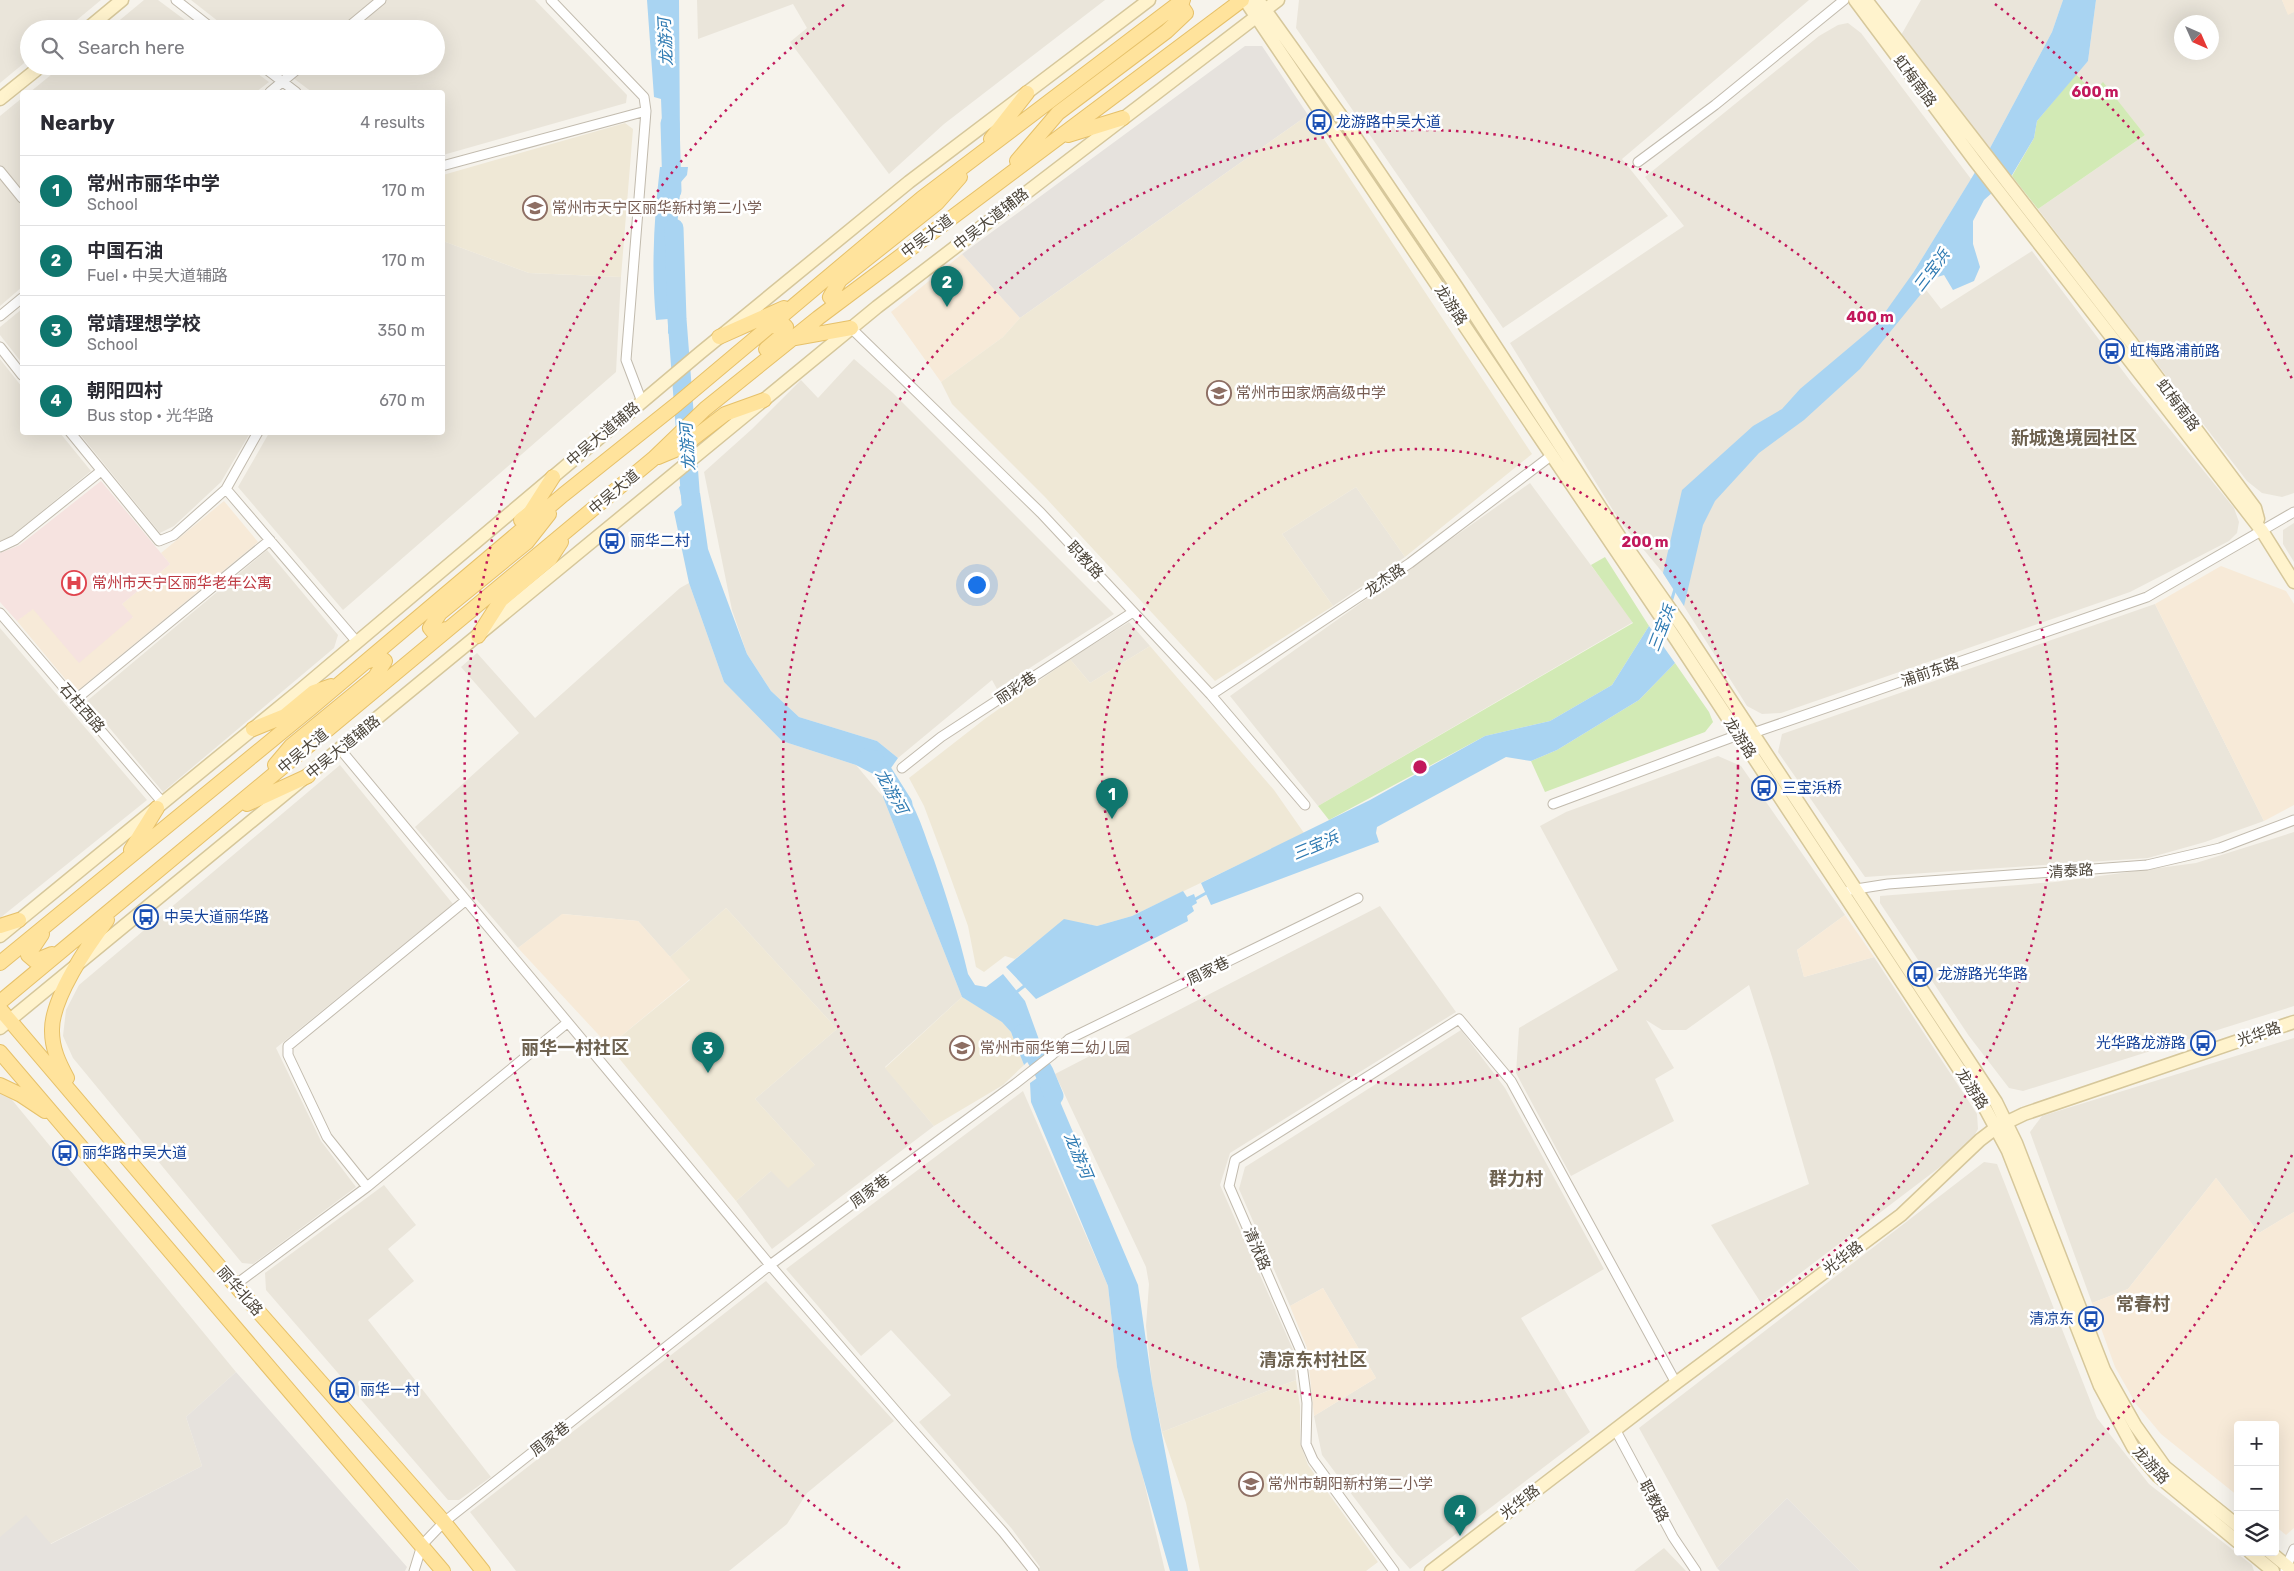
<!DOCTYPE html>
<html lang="en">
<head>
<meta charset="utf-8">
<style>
  body { margin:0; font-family:Rubik,"Noto Sans SC",sans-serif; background:#f2f2f3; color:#2b2b33 }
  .controls { position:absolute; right:15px; bottom:15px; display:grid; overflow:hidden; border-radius:5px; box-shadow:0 5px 20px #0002 }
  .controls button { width:45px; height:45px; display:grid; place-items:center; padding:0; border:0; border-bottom:1px solid #e1e1e2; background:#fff; color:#2b2b33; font:25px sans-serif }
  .compass { position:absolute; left:2174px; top:15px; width:45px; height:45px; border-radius:50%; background:#fff; box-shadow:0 5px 20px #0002; rotate:135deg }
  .you { position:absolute; left:976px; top:584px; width:18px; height:18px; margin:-12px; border:4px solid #fff; border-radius:50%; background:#1a73e8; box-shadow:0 0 0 8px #1a73e833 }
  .badge { display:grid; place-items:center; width:32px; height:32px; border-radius:50%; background:#0f766e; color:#fff; font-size:16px; font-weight:700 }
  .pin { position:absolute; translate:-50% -41px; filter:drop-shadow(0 1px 2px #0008) }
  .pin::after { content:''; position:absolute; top:26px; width:18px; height:15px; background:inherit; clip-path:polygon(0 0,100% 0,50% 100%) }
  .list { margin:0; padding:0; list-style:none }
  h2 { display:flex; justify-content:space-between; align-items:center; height:65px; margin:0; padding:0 20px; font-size:21px }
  h2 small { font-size:16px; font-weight:400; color:#7c7c81 }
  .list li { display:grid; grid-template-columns:32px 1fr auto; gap:15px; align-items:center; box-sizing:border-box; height:70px; padding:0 20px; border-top:1px solid #e1e1e2 }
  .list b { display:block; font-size:19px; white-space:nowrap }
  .list p { margin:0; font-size:16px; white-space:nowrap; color:#7c7c81 }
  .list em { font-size:16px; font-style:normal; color:#7c7c81 }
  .icon { flex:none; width:28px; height:28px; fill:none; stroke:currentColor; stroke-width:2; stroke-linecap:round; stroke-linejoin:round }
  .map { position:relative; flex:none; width:2294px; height:1571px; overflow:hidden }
  .search { position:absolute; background:#fff; box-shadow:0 5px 20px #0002; left:20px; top:20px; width:425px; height:55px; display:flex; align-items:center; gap:12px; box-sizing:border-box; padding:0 18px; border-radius:28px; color:#7c7c81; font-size:19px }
  .panel { position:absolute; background:#fff; box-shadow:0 5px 20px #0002; left:20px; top:90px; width:425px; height:345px; border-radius:5px }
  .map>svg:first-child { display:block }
  .residential { fill:#eae5da; fill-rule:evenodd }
  .commercial { fill:#f7ead8 }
  .industrial { fill:#e6e2dd }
  .education { fill:#efe8d6 }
  .medical { fill:#f6e3e0 }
  .green { fill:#d2eab5 }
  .water { fill:#a9d4f2 }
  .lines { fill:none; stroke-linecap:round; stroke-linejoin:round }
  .stream { stroke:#a9d4f2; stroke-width:3 }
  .river { stroke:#a9d4f2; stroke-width:19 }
  .street-casing { stroke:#c2bbae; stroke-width:11 }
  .secondary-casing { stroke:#d6c79b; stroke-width:15 }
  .primary-casing { stroke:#e6c16a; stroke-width:16 }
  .street { stroke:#fff; stroke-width:9 }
  .secondary { stroke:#fff3cd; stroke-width:12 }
  .primary { stroke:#ffe39c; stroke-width:14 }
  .ring { fill:none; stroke:#c2185b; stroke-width:2.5; stroke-dasharray:2.5 5 }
  .labels { text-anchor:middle; stroke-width:5; stroke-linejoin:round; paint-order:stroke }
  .street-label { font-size:15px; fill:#4b4439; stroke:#fff }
  .transit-label { font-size:15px; fill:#164399; stroke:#fff; text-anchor:start }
  .education-label { font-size:15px; fill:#785e54; stroke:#fff; text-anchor:start }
  .health-label { font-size:15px; fill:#be3a42; stroke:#fff; text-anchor:start }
  .water-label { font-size:16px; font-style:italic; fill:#2e7ab2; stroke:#fff }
  .quarter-label { font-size:18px; font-weight:bold; fill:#6e6250; stroke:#fff }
  .centre { fill:#c2185b; stroke:#fff; stroke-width:2.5 }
  .ring-label { font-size:15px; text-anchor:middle; font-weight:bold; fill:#c2185b; stroke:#fff; stroke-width:5; stroke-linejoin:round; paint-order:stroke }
</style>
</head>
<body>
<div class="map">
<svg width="2294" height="1571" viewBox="0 0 2294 1571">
  <rect width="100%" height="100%" fill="#f6f3ec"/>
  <path class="residential" d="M0,0H101L66,29H29V59L0,83Z
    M144,0H158L197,29H109Z
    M191,0H535L627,95L626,103L443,155L442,92H312L277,66H436V29H228Z
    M697,0H1105L944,124L889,174L790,42L807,28L793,4L698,39Z
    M1299,0H1809L1622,159L1668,216L1503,328L1296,28Z
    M1921,0H2063L2052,32L1990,148L1900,37Z
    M2096,0H2282L2288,14L2294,12V493L2282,497L2262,493L2247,481L2038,209L2145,135L2103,83L2093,92L2076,74L2088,61ZM2182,22H2212V52H2182Z
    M1848,23L1861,33L1971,179L1913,273L1941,309L2032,251L2132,383L2234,508L2239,522L2237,533L2229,541L2130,592L1781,713L1762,714L1747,706L1663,573L1619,520L1510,343L1684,226L1645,177L1819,36L1838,25Z
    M62,66H247L269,82L256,92H30Z
    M22,98V287L0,306V116Z
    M443,241L529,273L621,277L616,372L343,610L238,487L269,433L442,432Z
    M22,309V363L0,335V327Z
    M0,359L22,387V432L60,433L91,471L9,538L0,542Z
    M854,359L893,393L1114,614L997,689L992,680L898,758L877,741L799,717L771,691L747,654L732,610L704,472L752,429L801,380L818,398Z
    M79,433H250L221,482L174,526L160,533Z
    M1530,483L1633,622L1318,806L1230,696Z
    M1356,487L1405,557L1333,606L1282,534Z
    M2294,523V562L2283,544V530Z
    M267,550L338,635L334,648L163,792L87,701Z
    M689,583L724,682L782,741L856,765L883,797L962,997L885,1067L934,1126L772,1249L736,1201L771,1171L815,1165L755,1099L837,1029L726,908L670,957L638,921L563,914L518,948L415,827L519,733L461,667L477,653L535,718L680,588Z
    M2155,604L2264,821L2205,842L2148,858L1865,877L1778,752L1782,734Z
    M1129,622L1150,646L1090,683L1070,659Z
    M0,628L147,800L0,918Z
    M1718,756L1741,766L1845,915L1797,950L1804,977L1874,957L1977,1114L1978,1129L1969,1145L1761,1303L1711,1225L1809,1184L1773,1060L1749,985L1686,1030H1662L1646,1020L1674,1068L1655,1079L1674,1121L1571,1176L1516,1073L1519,1028L1618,970L1540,826L1566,812Z
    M340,765L453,904L276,1048L321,1141L356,1187L253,1264L242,1263L73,1058L63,1036L66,1010L79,985Z
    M2294,832V1006L2023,1091L2009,1088L1969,1036L1880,903V896L2055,882L2196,863Z
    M1380,906L1456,1012L1230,1153L1220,1185L1294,1352L1296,1380L1162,1432L1152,1383L1146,1326L1149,1284L1146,1267L1055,1074Z
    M1461,1030L1505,1088L1604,1269L1521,1318L1590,1432L1410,1569L1396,1553L1322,1455L1314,1416L1376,1378L1323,1288L1290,1306L1239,1189L1245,1167Z
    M2294,1038V1212L2259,1233L2216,1178L2128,1289L2092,1303L2030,1132L2042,1116Z
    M1023,1091L1108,1286L1117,1367L1165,1571H1037L1040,1567L1012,1529L919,1422L951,1395L891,1330L861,1356L786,1269Z
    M0,1093L8,1095L236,1372L186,1417L202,1466L50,1544L0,1537Z
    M1984,1162L1997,1164L2097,1418L2149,1484L2252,1565L2254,1571H1860L1787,1498L1717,1568L1639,1428Z
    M384,1185L416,1225L388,1249L414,1281L368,1320L491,1477L459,1500H448L266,1290L265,1273Z
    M766,1281L894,1421L807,1493L787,1524L729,1571H516L470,1512Z
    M1664,1548L1686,1571H1634Z"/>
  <path class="commercial" d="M2282,0H2294V12L2288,15Z
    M962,254L1020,318L1003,337L941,382L891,312Z
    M224,501L258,542L76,692L17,621L33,608L133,618L122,604L170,564L161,553Z
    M2221,566L2286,591L2294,604V805L2264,821L2155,604Z
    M562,914L638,921L690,979L609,1046L518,948Z
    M1845,915L1874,957L1804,977L1797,950Z
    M2216,1178L2259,1233L2294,1212V1528L2286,1535L2275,1526V1425H2238V1496L2161,1434L2136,1404L2115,1367L2092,1303L2128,1289Z
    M1323,1288L1376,1378L1314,1416L1307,1348L1290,1306Z"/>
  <path class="industrial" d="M1245,46H1262L1308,115L1020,318L962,254Z
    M236,1372L407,1567L405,1571H0V1537L26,1515L51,1544L202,1466L186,1417Z
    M1787,1498L1860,1571H1720L1717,1568Z"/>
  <path class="education" d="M1308,115L1532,454L1405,557L1356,487L1282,534L1333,606L1215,681L1045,497L952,404L941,382L1003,337L1020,318Z
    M625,123L633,129L621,277L529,273L443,241V175Z
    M1150,646L1274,790L1304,833L1132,916L1097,926L1064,920L1015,959L1005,956L984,972L976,967L968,926L945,862L924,806L909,778L986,718L1070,659L1090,683Z
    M726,908L837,1029L755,1099L815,1165L788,1188L771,1171L736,1201L609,1046L690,980L670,957Z
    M962,997L1002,1021L1011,1032L1024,1065L1003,1085L934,1126L885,1068Z
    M1296,1380L1300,1406V1443L1308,1465L1378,1562L1366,1571H1200L1186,1503L1162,1432Z"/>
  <path class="medical" d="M101,481L170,564L122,604L133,617L79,663L33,609L17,621L0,602V553L20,545Z"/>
  <path class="green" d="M2076,74L2093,92L2103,82L2145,135L2038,209L2012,176L2034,138L2037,121Z
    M1605,557L1649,626L1612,685L1550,721L1485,736L1329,820L1318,806L1633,623L1591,565Z
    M1675,663L1709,712L1713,722L1705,732L1545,792L1531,761L1557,750L1639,700Z"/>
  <path class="water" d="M647,0H679L680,147H663L661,99L654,97Z
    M2063,0H2096L2088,61L2037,121L2034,138L2012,175L1984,200L1973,221V244L1980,267L1974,281L1953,290L1944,275L1934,278L1860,369L1804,420L1759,453L1715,501L1703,525L1684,606L1663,573L1682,490L1753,426L1782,409L1800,389L1876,325L1913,273L1990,148L2052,32Z
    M660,167H688L687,175L681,182L672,284L681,302L680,324L668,334V319L656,320C651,268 654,218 660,167Z
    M692,475L693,493H700L708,549L747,654L771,691L799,717L877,741L898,758L891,768L879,777L856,765L782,741L724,682L689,583L674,512L683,504L679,487Z
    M1649,626L1675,663L1639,700L1557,750L1531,761L1506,757L1377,827L1376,833L1379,842L1211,905L1201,883L1370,800L1485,736L1550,721L1612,685Z
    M894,779C916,801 923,831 934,860C947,898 959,935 968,974L975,985L986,987L1003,974L1025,1001L1042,1048L1024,1065L1011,1032L1002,1022L962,997L883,797L884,785Z
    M1183,891L1187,897L1194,894L1197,903L1192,906L1194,911L1187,916L1188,921L1036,999L1006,967L1064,919L1097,926L1132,916Z
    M1047,1071L1138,1285L1152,1383L1188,1571H1170L1132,1439L1117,1367L1108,1286L1031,1102L1030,1083Z"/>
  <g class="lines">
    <path class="stream" d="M1671,602L1675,589
      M1656,642L1662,624
      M1192,901L1208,892
      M1014,994L1027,984"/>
    <path class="river" d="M670,123L672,191
      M674,228L677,319L691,503
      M867,758L875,760L903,804
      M1022,1034L1044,1072L1054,1096"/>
    <defs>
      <path id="street" d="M176,0L213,29
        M551,0L644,97L646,111L626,360L642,402
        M346,29L381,0
        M262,66L296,92
        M270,92L301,66
        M1638,162L1715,105L1844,0
        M442,166L646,111
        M0,171L22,198
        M0,316L22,298
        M851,328L1041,513L1211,695L1305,805
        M0,347L22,375
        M70,432L159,541L174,535L226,489L258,432
        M226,489L357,642
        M0,547L15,540L101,471
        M0,613L163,803
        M1211,695L1410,563L1552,455
        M75,700L270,540
        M340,749L770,1265L908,1425L1003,1532L1034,1571
        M902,768L941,737L1133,612
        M1553,804L1738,735L1753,733L2147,597L2294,512
        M1850,890L1888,884L2147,865L2220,848L2294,820
        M367,1187L327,1137L288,1055V1046L465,901
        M235,1285L367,1187L567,1023
        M1615,1429L1673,1537L1696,1571
        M2285,1570L2294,1549
        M414,1571L422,1545L444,1522L770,1265L1015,1084L1052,1055L1069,1039L1358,898
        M1394,1571L1313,1460L1306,1444L1307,1403L1300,1349L1229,1186L1235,1160L1459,1019L1511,1081L1676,1383"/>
      <path id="secondary" d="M1245,0L1677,641L1986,1110L2008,1151L2100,1386L2133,1447L2158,1476L2238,1542
        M1258,0L1339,113L1456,286L1621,539L1682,626L1996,1102L2016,1143L2104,1370L2135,1425L2165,1467L2238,1526
        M1855,0L1975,161L2262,531L2294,582
        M1866,0L2131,342L2255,508L2258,519
        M87,29L122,0
        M0,99L41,66
        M0,936L298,692L700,353L909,182L1149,0
        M0,1028L877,307L1278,0
        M2250,1552L2273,1571
        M2270,1552L2293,1571
        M1431,1571L1676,1383L1901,1215L1980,1140L1997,1127L2024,1114L2294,1022"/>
      <path id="primary" d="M1068,135L1123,118
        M991,139L1027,93
        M1017,161L1058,113L1167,31L1186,13L1182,7L1169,13
        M846,297L833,300L830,297L840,280L937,203L960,177
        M719,337L784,308
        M795,338L851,328
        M766,349L780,337L786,327L782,323L769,327
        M658,457L682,447L725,414L764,400
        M521,520L530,513L553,477
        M446,629L435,634L430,628L440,613L527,542L549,514
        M478,636L501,600L550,559L561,542
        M253,729L285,716L314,692L331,686
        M275,765L291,746L375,677L385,661L380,657L366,662
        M247,804L308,776
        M131,850L157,808
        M0,926L19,920
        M42,934L28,955L35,961L52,954
        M0,963L311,708L563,495L677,404L922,198L1183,0
        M0,1002L653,459L705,409L818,318L1242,0
        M0,1009L235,1285L444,1522L483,1571
        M0,1052L443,1571
        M67,1078C59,1063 52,1049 52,1031C51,999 88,945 107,920
        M0,1085L21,1095L45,1111"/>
    </defs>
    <use href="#street" class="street-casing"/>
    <use href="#secondary" class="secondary-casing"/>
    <use href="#primary" class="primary-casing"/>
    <use href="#street" class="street"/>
    <use href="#secondary" class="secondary"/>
    <use href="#primary" class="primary"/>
  </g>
  <g class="ring">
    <circle cx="1420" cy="767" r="318"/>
    <circle cx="1420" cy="767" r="637"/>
    <path d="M2292 1155A955 955 0 0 1 1940 1568M900 1568A955 955 0 0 1 845 4M1995 4A955 955 0 0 1 2292 379"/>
  </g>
  <defs>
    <symbol id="bus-ring" viewBox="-11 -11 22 22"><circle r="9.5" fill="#fff" stroke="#1a4fb4" stroke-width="1.5"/><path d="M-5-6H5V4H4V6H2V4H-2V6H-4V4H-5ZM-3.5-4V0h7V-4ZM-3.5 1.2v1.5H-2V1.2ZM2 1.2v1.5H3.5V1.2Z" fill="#1a4fb4"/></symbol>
    <symbol id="school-ring" viewBox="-11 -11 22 22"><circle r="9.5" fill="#fff" stroke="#8d6e63" stroke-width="1.5"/><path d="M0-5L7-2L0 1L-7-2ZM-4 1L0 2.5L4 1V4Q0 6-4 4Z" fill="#8d6e63"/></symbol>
    <symbol id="hospital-ring" viewBox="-11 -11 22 22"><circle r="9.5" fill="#fff" stroke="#e0444e" stroke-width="1.5"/><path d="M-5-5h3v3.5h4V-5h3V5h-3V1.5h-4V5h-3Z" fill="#e0444e"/></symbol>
  </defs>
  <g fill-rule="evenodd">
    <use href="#bus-ring" x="1305" y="108" width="28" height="28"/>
    <use href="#school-ring" x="521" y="194" width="28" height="28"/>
    <use href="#bus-ring" x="2098" y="337" width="28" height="28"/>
    <use href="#school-ring" x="1205" y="379" width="28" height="28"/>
    <use href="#bus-ring" x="598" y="527" width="28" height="28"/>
    <use href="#hospital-ring" x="60" y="569" width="28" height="28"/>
    <use href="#bus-ring" x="1750" y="774" width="28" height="28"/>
    <use href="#bus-ring" x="132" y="903" width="28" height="28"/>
    <use href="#bus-ring" x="1906" y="960" width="28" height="28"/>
    <use href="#bus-ring" x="2189" y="1029" width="28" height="28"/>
    <use href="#school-ring" x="948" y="1034" width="28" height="28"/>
    <use href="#bus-ring" x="51" y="1139" width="28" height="28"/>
    <use href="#bus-ring" x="2077" y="1305" width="28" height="28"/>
    <use href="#bus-ring" x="328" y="1376" width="28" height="28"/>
    <use href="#school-ring" x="1237" y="1470" width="28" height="28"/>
  </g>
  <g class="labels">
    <g class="street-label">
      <text transform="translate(1915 81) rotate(53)" y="5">虹梅南路</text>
      <text transform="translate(991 219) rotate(-38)" y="5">中吴大道辅路</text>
      <text transform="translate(927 236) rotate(-37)" y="5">中吴大道</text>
      <text transform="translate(1451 305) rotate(56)" y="5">龙游路</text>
      <text transform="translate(2178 405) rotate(53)" y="5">虹梅南路</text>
      <text transform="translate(603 434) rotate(-40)" y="5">中吴大道辅路</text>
      <text transform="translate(614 492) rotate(-40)" y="5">中吴大道</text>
      <text transform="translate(1085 560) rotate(47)" y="5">职教路</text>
      <text transform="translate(1385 580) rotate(-34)" y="5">龙杰路</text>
      <text transform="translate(1930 672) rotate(-19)" y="5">浦前东路</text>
      <text transform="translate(1016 688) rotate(-33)" y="5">丽彩巷</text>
      <text transform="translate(82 708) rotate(49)" y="5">石柱西路</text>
      <text transform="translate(1740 738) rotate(57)" y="5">龙游路</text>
      <text transform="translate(343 747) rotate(-39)" y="5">中吴大道辅路</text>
      <text transform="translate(303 751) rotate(-40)" y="5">中吴大道</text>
      <text transform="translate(2071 871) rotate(-4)" y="5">清泰路</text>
      <text transform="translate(1208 971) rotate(-26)" y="5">周家巷</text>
      <text transform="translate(2259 1034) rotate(-19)" y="5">光华路</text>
      <text transform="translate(1972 1089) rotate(57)" y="5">龙游路</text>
      <text transform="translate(870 1191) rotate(-37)" y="5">周家巷</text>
      <text transform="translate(1257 1249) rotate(67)" y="5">清洑路</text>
      <text transform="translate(1843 1258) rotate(-37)" y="5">光华路</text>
      <text transform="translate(240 1291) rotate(49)" y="5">丽华北路</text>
      <text transform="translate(550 1439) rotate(-38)" y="5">周家巷</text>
      <text transform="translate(2151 1465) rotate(47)" y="5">龙游路</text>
      <text transform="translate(1654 1501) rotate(62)" y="5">职教路</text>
      <text transform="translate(1520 1502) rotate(-38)" y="5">光华路</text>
    </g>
    <g class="transit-label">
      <text x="1336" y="127">龙游路中吴大道</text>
      <text x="2130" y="356">虹梅路浦前路</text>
      <text x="630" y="546">丽华二村</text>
      <text x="1782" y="793">三宝浜桥</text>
      <text x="164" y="922">中吴大道丽华路</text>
      <text x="1938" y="979">龙游路光华路</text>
      <text x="2186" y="1048" text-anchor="end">光华路龙游路</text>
      <text x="82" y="1158">丽华路中吴大道</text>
      <text x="2074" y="1324" text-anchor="end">清凉东</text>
      <text x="360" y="1395">丽华一村</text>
    </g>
    <g class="education-label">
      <text x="552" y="213">常州市天宁区丽华新村第二小学</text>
      <text x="1236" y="398">常州市田家炳高级中学</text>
      <text x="980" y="1053">常州市丽华第二幼儿园</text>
      <text x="1268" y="1489">常州市朝阳新村第二小学</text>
    </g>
    <g class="health-label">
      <text x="92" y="588">常州市天宁区丽华老年公寓</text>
    </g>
    <g class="water-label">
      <text transform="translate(665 42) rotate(-93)" y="6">龙游河</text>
      <text transform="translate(1931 270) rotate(-53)" y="6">三宝浜</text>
      <text transform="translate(687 447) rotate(-94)" y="6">龙游河</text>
      <text transform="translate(1661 628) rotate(-69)" y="6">三宝浜</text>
      <text transform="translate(892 791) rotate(61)" y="6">龙游河</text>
      <text transform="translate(1315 845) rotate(-23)" y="6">三宝浜</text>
      <text transform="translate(1079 1155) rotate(67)" y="6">龙游河</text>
    </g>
    <g class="quarter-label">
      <text x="2074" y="444">新城逸境园社区</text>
      <text x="575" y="1054">丽华一村社区</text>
      <text x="1516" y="1185">群力村</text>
      <text x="2143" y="1310">常春村</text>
      <text x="1313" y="1366">清凉东村社区</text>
    </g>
  </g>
  <circle cx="1420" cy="767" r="8" class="centre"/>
  <g class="ring-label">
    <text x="2095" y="97">600 m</text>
    <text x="1870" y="322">400 m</text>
    <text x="1645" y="547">200 m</text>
  </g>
</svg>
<div class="controls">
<button>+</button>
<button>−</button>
<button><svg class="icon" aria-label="layers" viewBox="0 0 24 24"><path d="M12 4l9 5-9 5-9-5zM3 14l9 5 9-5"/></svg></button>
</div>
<svg class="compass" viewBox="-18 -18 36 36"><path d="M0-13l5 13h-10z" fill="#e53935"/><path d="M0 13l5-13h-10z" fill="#7c7c81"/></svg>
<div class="you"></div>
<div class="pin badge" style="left:1112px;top:819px">1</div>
<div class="pin badge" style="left:947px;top:307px">2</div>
<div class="pin badge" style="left:708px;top:1073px">3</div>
<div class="pin badge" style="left:1460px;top:1536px">4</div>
<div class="search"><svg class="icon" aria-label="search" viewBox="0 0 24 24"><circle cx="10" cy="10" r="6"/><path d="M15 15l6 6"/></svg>Search here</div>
<section class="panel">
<h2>Nearby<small>4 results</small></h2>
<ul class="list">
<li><span class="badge">1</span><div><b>常州市丽华中学</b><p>School</p></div><em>170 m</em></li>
<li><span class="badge">2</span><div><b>中国石油</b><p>Fuel · 中吴大道辅路</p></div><em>170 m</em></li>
<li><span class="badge">3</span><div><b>常靖理想学校</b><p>School</p></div><em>350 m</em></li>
<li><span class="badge">4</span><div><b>朝阳四村</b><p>Bus stop · 光华路</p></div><em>670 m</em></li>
</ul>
</section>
</div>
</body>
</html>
